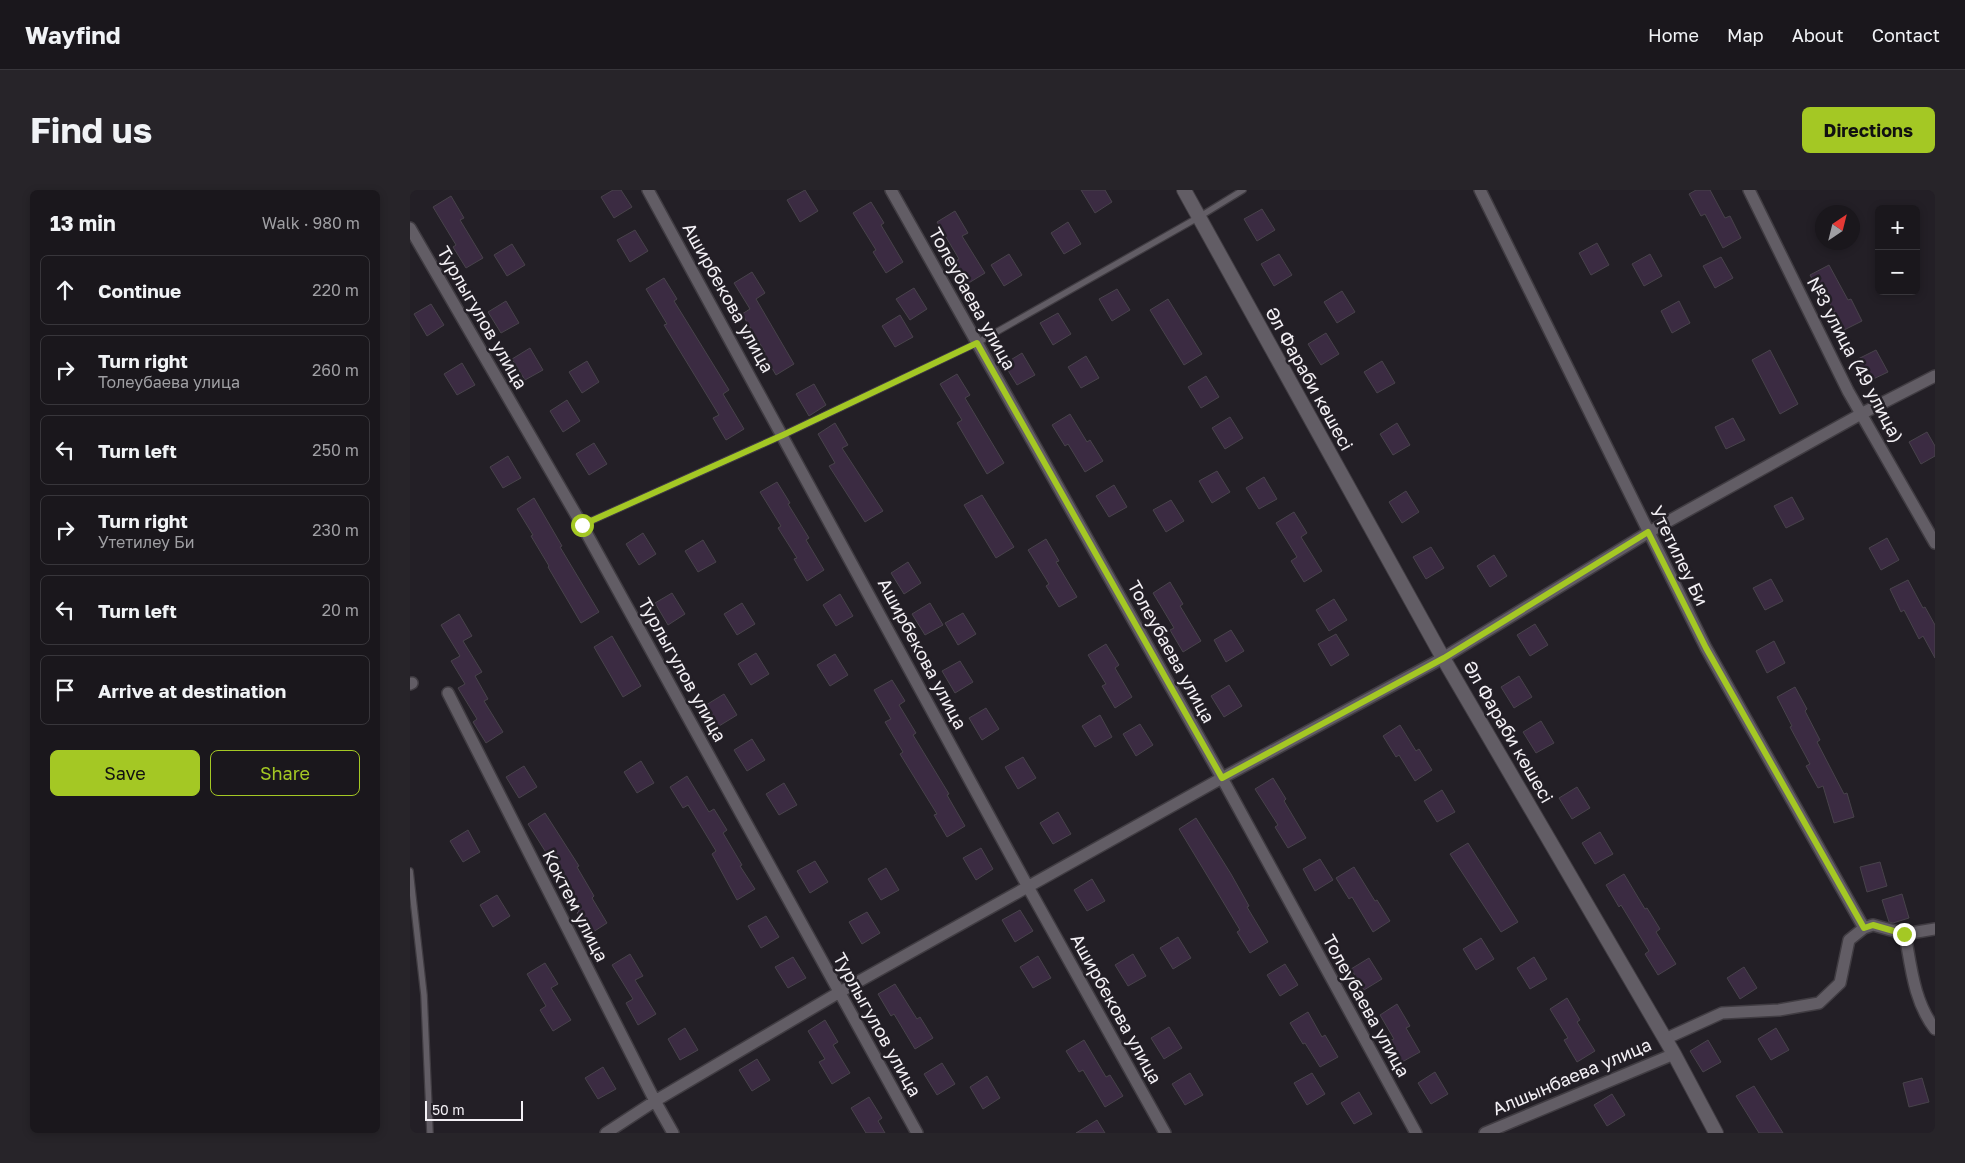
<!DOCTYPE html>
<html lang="en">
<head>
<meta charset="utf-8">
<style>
  body { margin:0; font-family:"Golos Text",sans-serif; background:#272429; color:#f1f3f6 }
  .controls { position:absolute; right:15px; top:15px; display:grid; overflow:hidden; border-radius:8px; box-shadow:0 2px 8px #0003 }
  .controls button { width:45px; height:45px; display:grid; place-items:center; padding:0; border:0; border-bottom:1px solid #38363b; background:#1a171c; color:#f1f3f6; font:25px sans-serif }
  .compass { position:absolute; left:1405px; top:15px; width:45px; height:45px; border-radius:50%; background:#1a171c; box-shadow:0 2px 8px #0003; rotate:35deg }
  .scale { position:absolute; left:15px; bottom:12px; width:98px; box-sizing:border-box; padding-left:5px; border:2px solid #f3f0f5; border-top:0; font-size:14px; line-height:18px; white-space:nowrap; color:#f3f0f5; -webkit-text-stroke:4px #231f26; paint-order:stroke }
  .stop { position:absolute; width:15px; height:15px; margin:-11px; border:4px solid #a4c824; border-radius:50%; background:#fff }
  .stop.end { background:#a4c824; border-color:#fff; box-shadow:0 1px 5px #0008 }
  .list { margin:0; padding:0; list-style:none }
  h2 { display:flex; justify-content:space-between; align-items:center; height:65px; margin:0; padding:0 20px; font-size:21px }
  h2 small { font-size:16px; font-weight:400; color:#9f9fa3 }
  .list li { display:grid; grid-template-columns:32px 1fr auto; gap:15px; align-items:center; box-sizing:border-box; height:70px; margin:0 10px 10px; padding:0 10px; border:1px solid #38363b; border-radius:8px }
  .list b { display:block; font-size:19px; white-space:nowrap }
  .list p { margin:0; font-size:16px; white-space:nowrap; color:#9f9fa3 }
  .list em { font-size:16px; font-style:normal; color:#9f9fa3 }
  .actions { display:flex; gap:10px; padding:15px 20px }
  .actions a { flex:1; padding:11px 0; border:1px solid #a4c824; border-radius:8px; text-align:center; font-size:18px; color:#a4c824 }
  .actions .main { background:#a4c824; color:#111 }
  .icon { flex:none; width:28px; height:28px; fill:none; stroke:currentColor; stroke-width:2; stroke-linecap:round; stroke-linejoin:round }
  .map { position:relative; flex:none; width:1525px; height:943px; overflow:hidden; border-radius:8px }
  header { display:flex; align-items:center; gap:30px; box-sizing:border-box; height:70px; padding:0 25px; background:#1a171c; border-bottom:1px solid #38363b }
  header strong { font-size:24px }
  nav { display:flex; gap:28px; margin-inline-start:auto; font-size:18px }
  .intro { display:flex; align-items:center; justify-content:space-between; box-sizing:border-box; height:120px; padding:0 30px }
  h1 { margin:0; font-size:35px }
  .button { padding:12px 22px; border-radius:8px; background:#a4c824; color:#111; font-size:18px; font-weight:700 }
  main { display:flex; gap:30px; padding:0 30px }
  aside { flex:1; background:#1a171c; border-radius:8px; box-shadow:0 2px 8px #0003 }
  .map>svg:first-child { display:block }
  .building { fill:#3b2b42; stroke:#48434b }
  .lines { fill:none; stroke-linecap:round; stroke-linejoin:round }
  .service-casing { stroke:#403c42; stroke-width:8 }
  .minor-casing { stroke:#403c42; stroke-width:14 }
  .tertiary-casing { stroke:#403c42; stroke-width:16 }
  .service { stroke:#625d65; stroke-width:5.5 }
  .minor { stroke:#625d65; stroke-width:11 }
  .tertiary { stroke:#625d65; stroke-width:14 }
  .route { stroke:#a4c824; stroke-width:6 }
  .labels { text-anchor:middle; stroke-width:5; stroke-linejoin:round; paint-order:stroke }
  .street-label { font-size:18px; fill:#f3f0f5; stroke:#231f26 }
</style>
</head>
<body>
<header>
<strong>Wayfind</strong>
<nav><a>Home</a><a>Map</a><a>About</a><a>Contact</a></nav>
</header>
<div class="intro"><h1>Find us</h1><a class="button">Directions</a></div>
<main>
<aside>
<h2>13 min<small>Walk · 980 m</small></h2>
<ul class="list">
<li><svg class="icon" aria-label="ahead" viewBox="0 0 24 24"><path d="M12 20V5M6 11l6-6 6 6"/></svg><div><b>Continue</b></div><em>220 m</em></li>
<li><svg class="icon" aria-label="right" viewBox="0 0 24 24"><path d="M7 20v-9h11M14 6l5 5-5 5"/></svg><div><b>Turn right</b><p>Толеубаева улица</p></div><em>260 m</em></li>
<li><svg class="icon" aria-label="left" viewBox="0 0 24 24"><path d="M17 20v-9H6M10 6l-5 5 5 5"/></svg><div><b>Turn left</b></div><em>250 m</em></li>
<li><svg class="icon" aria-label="right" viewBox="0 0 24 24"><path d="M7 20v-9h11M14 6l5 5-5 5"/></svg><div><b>Turn right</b><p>Утетилеу Би</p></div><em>230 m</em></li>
<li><svg class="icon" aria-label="left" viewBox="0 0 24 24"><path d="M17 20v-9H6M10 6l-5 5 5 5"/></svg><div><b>Turn left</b></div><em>20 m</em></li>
<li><svg class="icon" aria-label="arrive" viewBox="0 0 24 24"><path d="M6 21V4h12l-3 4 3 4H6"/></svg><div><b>Arrive at destination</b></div></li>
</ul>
<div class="actions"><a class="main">Save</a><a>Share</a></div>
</aside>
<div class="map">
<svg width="1525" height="943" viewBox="0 0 1525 943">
  <rect width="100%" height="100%" fill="#231f26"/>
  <path class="building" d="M203,0H211L222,17L204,28L191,7Z
    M395,0L408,21L390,32L377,10Z
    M671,0H695L702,12L685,23Z
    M1286,0H1300L1315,28L1320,26L1331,48L1313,58L1295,24L1291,26L1279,4Z
    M41,6L54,28L50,30L73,68L56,78L43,57L46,55L23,17Z
    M461,12L474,33L471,35L493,72L476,83L463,62L466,60L443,23Z
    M852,19L865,40L847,51L834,29Z
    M545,21L558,43L552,46L575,83L557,94L544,72L549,69L527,32Z
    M658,32L671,54L654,64L641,43Z
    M225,40L238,61L220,72L207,50Z
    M1187,53L1199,75L1181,85L1169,63Z
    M102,54L115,75L97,86L84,65Z
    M599,64L612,85L594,96L581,75Z
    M869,64L882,85L864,96L851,74Z
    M1240,64L1252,86L1234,96L1222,74Z
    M1311,67L1323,88L1305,98L1293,76Z
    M1419,75L1438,110L1441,109L1452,131L1434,140L1415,105L1412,107L1400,85Z
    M342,82L355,103L346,109L384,174L366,185L353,163L355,162L332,124L340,119L324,93Z
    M254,88L267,109L264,111L319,200L313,204L334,239L316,250L303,228L309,225L254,135L257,134L236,99Z
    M504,98L517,119L500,130L486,109Z
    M707,99L720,120L702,131L689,109Z
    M932,101L945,122L927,133L914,112Z
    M758,109L792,164L774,175L740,120Z
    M96,111L109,133L91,143L78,122Z
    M1269,111L1280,133L1262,143L1251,121Z
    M21,114L34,135L17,146L4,124Z
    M648,123L661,144L643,155L630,133Z
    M490,125L503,147L485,157L472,136Z
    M916,143L929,164L911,175L898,154Z
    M120,158L133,180L115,190L102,169Z
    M1360,160L1388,214L1370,224L1342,170Z
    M1466,160L1478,182L1459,191L1448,169Z
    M612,163L625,185L607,195L594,174Z
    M676,166L689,188L671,198L658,177Z
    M177,171L189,192L172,203L159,182Z
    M972,171L985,193L967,203L954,182Z
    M52,173L65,195L47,205L34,184Z
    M547,184L560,205L555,208L594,273L577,284L547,233L552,230L530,194Z
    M796,186L809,207L791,218L778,197Z
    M404,194L416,215L399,226L386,204Z
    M157,210L170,231L153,242L140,221Z
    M660,224L677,252L680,250L693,271L675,282L658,254L655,256L642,235Z
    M820,227L833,248L815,259L802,238Z
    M1323,228L1335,250L1316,259L1305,237Z
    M425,233L438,255L432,258L473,321L455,332L419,276L425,273L408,244Z
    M987,233L1000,255L983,265L970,244Z
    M1517,242L1525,256V266L1511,274L1499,252Z
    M184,253L197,274L179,285L166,264Z
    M98,266L111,288L93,298L80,277Z
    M807,281L820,302L802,313L789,291Z
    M854,287L867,309L849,319L836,298Z
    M367,292L380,313L378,314L399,348L396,350L414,380L397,391L384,369L387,368L368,338L371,336L350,302Z
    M704,295L717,317L699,327L686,306Z
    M996,301L1009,322L992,333L979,312Z
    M572,305L604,357L586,368L554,315Z
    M1382,307L1394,329L1376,338L1364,316Z
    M124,308L152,356L150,357L189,422L171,433L138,377L139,376L121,346L123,345L107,319Z
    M761,310L774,331L756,342L743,320Z
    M884,322L897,343L891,347L912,381L894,392L881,371L887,367L866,333Z
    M233,343L246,364L229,375L216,354Z
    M1477,348L1489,370L1471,380L1459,358Z
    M636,349L649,371L646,372L667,407L649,417L636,396L639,394L618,360Z
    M293,350L306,372L288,382L275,361Z
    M1021,357L1034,378L1016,389L1003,367Z
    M1084,365L1097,386L1080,397L1067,376Z
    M498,372L511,393L494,404L481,383Z
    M1361,389L1373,411L1355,420L1343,398Z
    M1498,390L1513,418L1515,417L1525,435V468L1513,446L1509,449L1494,420L1491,422L1480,399Z
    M760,392L773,414L770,416L791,451L773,462L760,440L764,438L743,403Z
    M262,403L275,424L258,435L245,413Z
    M430,404L443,426L426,436L413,415Z
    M924,409L937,430L919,441L906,420Z
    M332,413L345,434L327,445L314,424Z
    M520,413L533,435L515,445L502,424Z
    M553,423L566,444L548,455L535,433Z
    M49,424L62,446L53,451L72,482L65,486L78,509L74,511L93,542L76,553L63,532L67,529L48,498L55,494L41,471L50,466L31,435Z
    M1125,434L1138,455L1120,466L1107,445Z
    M821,440L834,461L816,472L804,450Z
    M926,444L939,465L921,476L908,454Z
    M202,446L231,496L213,507L184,457Z
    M1364,451L1375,473L1357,483L1346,461Z
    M696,454L709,475L705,478L722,507L705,518L692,496L696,494L678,465Z
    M346,463L359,484L341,495L328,474Z
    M425,464L438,485L420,496L407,475Z
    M550,471L563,492L545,503L532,481Z
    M1109,486L1122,507L1104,518L1091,497Z
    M482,490L495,511L489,515L506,543L503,545L539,604L537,605L555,636L537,647L524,625L527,624L490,564L493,562L475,532L481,529L464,500Z
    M819,495L832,516L814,527L801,506Z
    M1385,497L1397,519L1395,521L1410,550L1407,552L1434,604L1437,603L1444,627L1424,633L1413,596L1408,598L1396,576L1400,574L1380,537L1382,536L1367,507Z
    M314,504L327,525L309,536L296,515Z
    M576,518L589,539L572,550L559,528Z
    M690,525L702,547L685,557L672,536Z
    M1131,531L1144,553L1126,563L1113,542Z
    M730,534L743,555L726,566L713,544Z
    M990,535L1006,561L1009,559L1022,580L1005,591L989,565L986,567L973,546Z
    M342,549L355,570L337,581L324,560Z
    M613,567L626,588L608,599L595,577Z
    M231,571L244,593L227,603L214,582Z
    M114,576L127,597L109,608L96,587Z
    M277,586L299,622L304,619L317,640L313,643L332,675L330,676L345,699L327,710L302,664L306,661L278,615L273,618L260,597Z
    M863,588L876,609L874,611L896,648L878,658L865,637L868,635L845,599Z
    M374,593L387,615L369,625L356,604Z
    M1167,597L1180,618L1162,629L1149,608Z
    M1032,600L1045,622L1027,632L1014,611Z
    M648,622L661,644L643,654L630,633Z
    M135,623L169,676L167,677L184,706L182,708L197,733L180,744L167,723L169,721L154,695L156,694L118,634Z
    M786,628L821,684L839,716L837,717L858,752L840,763L827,742L830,740L809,705L769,639Z
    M58,640L70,662L53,672L40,651Z
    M1190,642L1203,664L1185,674L1172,653Z
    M1058,653L1108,732L1091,742L1040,664Z
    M571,658L583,679L566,690L553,668Z
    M910,669L923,690L905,701L893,679Z
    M405,671L418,692L400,703L387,681Z
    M1470,672L1477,696L1457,702L1450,677Z
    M944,677L965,711L967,710L980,731L963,742L942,707L939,709L926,688Z
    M476,678L489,700L471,710L458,689Z
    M1214,684L1235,719L1237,718L1250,739L1246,742L1266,774L1248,785L1235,764L1239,761L1211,715L1209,717L1196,695Z
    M682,689L695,711L677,721L664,700Z
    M1492,704L1499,728L1483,733L1479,732L1472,710Z
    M87,705L100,726L83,737L70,715Z
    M610,720L623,741L605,752L592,730Z
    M457,722L470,743L452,754L439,732Z
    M356,726L369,747L351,758L338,736Z
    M768,747L781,768L763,779L750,758Z
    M1071,748L1084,769L1066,780L1053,759Z
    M220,764L233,786L225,790L246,824L228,835L216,813L223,809L202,775Z
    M723,764L736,786L718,796L705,775Z
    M628,766L641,788L623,798L610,777Z
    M383,767L396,788L378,798L365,777Z
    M1124,767L1137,789L1120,799L1107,778Z
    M959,768L972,789L954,800L941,779Z
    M135,773L148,794L141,798L161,830L143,841L130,820L136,816L117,784Z
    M875,774L888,795L870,806L857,785Z
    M1334,777L1347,798L1330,809L1317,788Z
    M485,794L507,829L510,827L523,848L505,859L484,824L481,826L468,804Z
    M1157,808L1170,830L1167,832L1185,861L1167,872L1154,850L1158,848L1140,819Z
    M987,814L1000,836L996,838L1010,862L992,872L979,851L984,849L970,825Z
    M898,822L912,847L915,845L928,867L910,877L895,853L893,854L880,833Z
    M415,830L428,852L423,855L440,883L422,894L409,872L415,869L398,841Z
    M759,837L772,858L754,869L741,848Z
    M275,838L288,860L270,870L258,849Z
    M1366,838L1379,860L1361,870L1348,849Z
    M674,850L696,887L700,885L713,906L695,917L673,880L669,882L656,861Z
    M1298,850L1311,872L1293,882L1280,861Z
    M347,869L360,890L342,901L329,880Z
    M532,873L545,894L527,905L514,884Z
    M193,877L206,899L188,909L175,888Z
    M1025,882L1038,904L1021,914L1008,893Z
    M780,883L793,905L775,915L762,894Z
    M902,883L915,904L897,915L884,893Z
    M577,886L590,908L573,919L560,897Z
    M1512,888L1519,912L1499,917L1493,893Z
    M1344,896L1373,943H1349L1326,906Z
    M949,902L962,924L944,934L931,913Z
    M1202,904L1215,925L1197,936L1184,915Z
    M459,907L472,928L468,931L475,943H456L441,918Z
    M687,930L695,943H666Z"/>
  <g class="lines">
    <defs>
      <path id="service" d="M172,335L373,245L567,153L789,27L833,0
        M0,681L14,805L20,943"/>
      <path id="minor" d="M238,0L618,697L755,943
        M481,0L812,588L1006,943
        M1070,0L1296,458L1454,738
        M1339,0L1438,201L1525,353
        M0,38L172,335L507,943
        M0,494L2,493
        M38,503L245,911L263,943
        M1495,744C1501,777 1504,812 1525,839
        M1255,849L1312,823L1369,820L1409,813L1430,793L1439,750L1454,738L1463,735L1495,744L1525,739
        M196,943L245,911L428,803L812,588L1033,468L1239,342L1451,224L1525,186
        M1075,943L1264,864"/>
      <path id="tertiary" d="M774,0L1033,468L1264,864L1306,943"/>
    </defs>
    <use href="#service" class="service-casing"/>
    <use href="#minor" class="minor-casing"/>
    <use href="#tertiary" class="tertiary-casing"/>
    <use href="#service" class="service"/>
    <use href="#minor" class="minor"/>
    <use href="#tertiary" class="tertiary"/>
  </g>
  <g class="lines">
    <path class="route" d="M172,335L373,245L567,153L812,588L1034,468L1238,342L1296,458L1454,738L1463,735L1494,744"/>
  </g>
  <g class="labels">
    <g class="street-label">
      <text transform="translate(318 108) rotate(61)" y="6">Аширбекова улица</text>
      <text transform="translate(562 109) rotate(61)" y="6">Толеубаева улица</text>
      <text transform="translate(72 128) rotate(60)" y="6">Турлыгулов улица</text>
      <text transform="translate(1445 170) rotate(62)" y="6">№3 улица (49 улица)</text>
      <text transform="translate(899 189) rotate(61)" y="6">Әл Фараби көшесі</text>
      <text transform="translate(1269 366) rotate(64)" y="6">Утетилеу Би</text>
      <text transform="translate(761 462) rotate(61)" y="6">Толеубаева улица</text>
      <text transform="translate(512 464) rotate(62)" y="6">Аширбекова улица</text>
      <text transform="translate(272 480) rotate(61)" y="6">Турлыгулов улица</text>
      <text transform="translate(1098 542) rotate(60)" y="6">Әл Фараби көшесі</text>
      <text transform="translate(165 716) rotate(63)" y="6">Коктем улица</text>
      <text transform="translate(956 816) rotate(61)" y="6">Толеубаева улица</text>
      <text transform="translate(706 819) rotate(61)" y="6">Аширбекова улица</text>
      <text transform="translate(467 835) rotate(61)" y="6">Турлыгулов улица</text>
      <text transform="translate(1162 887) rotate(-23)" y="6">Алшынбаева улица</text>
    </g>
  </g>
</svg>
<div class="controls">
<button>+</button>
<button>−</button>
</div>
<svg class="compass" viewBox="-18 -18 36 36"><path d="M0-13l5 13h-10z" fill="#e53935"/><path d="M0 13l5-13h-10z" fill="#9f9fa3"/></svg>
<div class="scale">50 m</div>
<div class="stop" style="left:172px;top:335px"></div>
<div class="stop end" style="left:1494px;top:744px"></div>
</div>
</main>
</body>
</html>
